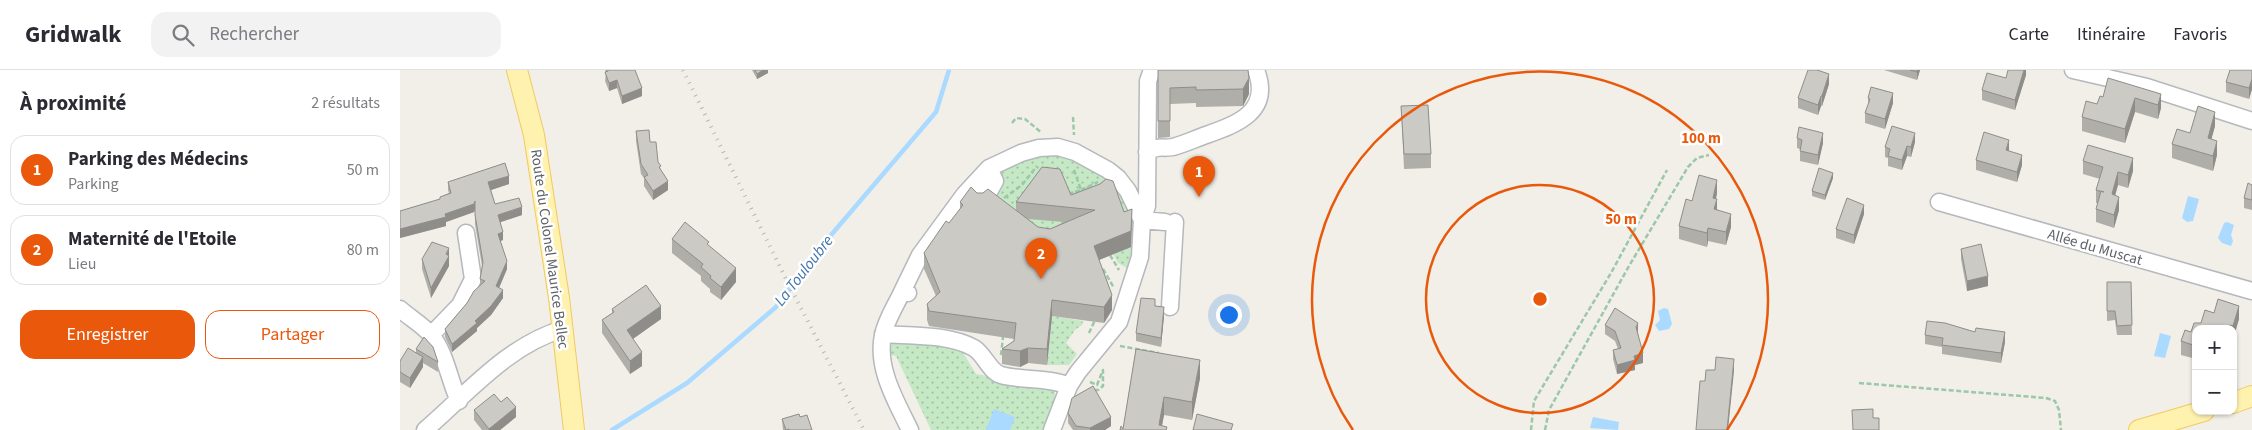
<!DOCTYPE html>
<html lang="fr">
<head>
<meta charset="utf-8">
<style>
  body { margin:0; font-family:"Source Sans 3",sans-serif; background:#f2f2f3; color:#2b2b33 }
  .controls { position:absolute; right:15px; bottom:15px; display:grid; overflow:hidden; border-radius:10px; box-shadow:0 1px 4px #0004 }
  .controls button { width:45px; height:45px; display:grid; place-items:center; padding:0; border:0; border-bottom:1px solid #e1e1e2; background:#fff; color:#2b2b33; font:25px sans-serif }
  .you { position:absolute; left:828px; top:244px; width:18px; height:18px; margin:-12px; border:4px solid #fff; border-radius:50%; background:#1a73e8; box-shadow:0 0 0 8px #1a73e833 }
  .badge { display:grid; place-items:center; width:32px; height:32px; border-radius:50%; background:#ea580c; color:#fff; font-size:16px; font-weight:700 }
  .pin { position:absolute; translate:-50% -41px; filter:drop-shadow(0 1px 2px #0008) }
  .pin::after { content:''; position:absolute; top:26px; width:18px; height:15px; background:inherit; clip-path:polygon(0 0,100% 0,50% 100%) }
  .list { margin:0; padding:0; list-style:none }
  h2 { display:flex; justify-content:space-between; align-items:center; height:65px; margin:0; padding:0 20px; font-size:21px }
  h2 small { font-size:16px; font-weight:400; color:#7c7c81 }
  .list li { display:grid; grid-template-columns:32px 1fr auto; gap:15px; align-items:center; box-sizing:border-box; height:70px; margin:0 10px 10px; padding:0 10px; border:1px solid #e1e1e2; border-radius:15px }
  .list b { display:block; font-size:19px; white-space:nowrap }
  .list p { margin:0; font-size:16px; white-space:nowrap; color:#7c7c81 }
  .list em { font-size:16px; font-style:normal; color:#7c7c81 }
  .actions { display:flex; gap:10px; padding:15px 20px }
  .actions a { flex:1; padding:11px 0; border:1px solid #ea580c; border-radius:15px; text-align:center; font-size:18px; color:#ea580c }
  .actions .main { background:#ea580c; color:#fff }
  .icon { flex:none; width:28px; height:28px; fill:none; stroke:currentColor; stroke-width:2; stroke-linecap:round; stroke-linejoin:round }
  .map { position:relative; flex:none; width:1852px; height:360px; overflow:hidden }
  header { display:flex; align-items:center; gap:30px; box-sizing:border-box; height:70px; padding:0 25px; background:#fff; border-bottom:1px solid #e1e1e2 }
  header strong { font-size:24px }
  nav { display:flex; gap:28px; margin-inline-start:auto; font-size:18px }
  .search { width:350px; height:45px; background:#f2f2f3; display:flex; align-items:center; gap:12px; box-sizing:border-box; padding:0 18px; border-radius:15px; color:#7c7c81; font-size:19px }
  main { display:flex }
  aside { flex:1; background:#fff }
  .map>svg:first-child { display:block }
  .grass { fill:url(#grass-dots) }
  .water { fill:#aadaff }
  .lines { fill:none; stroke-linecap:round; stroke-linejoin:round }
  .stream { stroke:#aadaff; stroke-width:4.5 }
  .minor-casing { stroke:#b5b8bc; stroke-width:19 }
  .major-casing { stroke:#f2c960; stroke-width:22 }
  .path { stroke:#9cc7a9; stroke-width:2.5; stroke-dasharray:5 2.5; stroke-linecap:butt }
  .minor { stroke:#fff; stroke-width:16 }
  .major { stroke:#fff2af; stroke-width:20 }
  .rail { stroke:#b6b7b8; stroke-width:4; stroke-dasharray:1 6; stroke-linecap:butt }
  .wall { fill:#afaea9; fill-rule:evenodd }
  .shaded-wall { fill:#8f8d8a }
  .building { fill:#cccac5; stroke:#8f8d8a }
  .ring { fill:none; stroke:#e8590c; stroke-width:2.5 }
  .labels { text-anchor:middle; stroke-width:5; stroke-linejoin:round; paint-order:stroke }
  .street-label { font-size:15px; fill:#5f6368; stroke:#fff }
  .water-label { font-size:16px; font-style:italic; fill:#4174aa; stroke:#fff }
  .centre { fill:#e8590c; stroke:#fff; stroke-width:2.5 }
  .ring-label { font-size:15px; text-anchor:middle; font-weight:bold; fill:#e8590c; stroke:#fff; stroke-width:5; stroke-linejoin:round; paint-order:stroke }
</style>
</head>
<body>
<header>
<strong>Gridwalk</strong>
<div class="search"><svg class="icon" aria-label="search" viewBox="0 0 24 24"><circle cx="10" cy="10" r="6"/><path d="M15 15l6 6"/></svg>Rechercher</div>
<nav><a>Carte</a><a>Itinéraire</a><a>Favoris</a></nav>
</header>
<main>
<aside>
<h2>À proximité<small>2 résultats</small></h2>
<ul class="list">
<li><span class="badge">1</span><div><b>Parking des Médecins</b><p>Parking</p></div><em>50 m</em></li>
<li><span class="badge">2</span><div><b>Maternité de l'Etoile</b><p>Lieu</p></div><em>80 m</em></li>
</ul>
<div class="actions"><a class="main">Enregistrer</a><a>Partager</a></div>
</aside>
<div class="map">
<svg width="1852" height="360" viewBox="0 0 1852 360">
  <defs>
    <pattern id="grass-dots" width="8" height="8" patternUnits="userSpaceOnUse" patternTransform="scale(1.25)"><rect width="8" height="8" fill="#c5e8c5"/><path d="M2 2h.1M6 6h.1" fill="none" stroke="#a3c0a4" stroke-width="1.8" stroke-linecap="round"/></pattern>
  </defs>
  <rect width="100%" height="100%" fill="#f1efe8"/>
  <path class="grass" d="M637,82L672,85L720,116L736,148L734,189L727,198L718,193L713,184L731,176L719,146L650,175L586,133L597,119L604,95Z
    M652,246L683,251L682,255L675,260L666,273L677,284L669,295H647Z
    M496,272L554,276L562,281L576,304L653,318L658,333L648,360H531L496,286L487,284L488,277Z"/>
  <path class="water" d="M1788,126L1799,129L1793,151L1787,152L1782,148Z
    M1827,152L1834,155L1831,165L1833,171L1831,176L1822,173L1818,168L1824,153Z
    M1264,238L1268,239L1272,254L1269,259L1259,261L1255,255L1260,250L1258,241Z
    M1760,263L1771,266L1765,288L1754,286Z
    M594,339L615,347L610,360H586Z
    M1193,347L1219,352L1218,360L1190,358Z"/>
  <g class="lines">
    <path class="stream" d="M212,360L287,313L376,237L420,178L536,42L549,0"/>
    <defs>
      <path id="minor" d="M752,0L748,11L747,136L742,150L765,152
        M1673,0L1747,17L1852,51
        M747,82C759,75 761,79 773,77C784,74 795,69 806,65C837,54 872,42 856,0
        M580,129L590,120L595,111L589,98
        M1539,132L1852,221
        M502,222L520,185L564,125L589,98L621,83L639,78L658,77L675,82L708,100L718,108L728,121L742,150L740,187L719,252L678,302L669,316L652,360
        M508,223L502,222C496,235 486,250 483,265C476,298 496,331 510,360
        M770,237L775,152
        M0,239C10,248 23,255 31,265C46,283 49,310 59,331
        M483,264C512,266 549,264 574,278C585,285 589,301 601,305C623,311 648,307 669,316
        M31,265L60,235L73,209L66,163
        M25,360C68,323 108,275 163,259"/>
      <path id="major" d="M117,0L134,65L159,228L174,360
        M1833,333L1852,326
        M1739,360L1804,341"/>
    </defs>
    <use href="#minor" class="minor-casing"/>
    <use href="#major" class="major-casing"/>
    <path class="path" d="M673,47L674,65
      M612,53L616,48L625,49L642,63
      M681,120L698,112
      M668,124L681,120L674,100
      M604,128L622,115L637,96
      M710,185L719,200
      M703,199L714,218
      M689,263L695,250
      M720,276L759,283
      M601,285L603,267
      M690,312L697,315L703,300V316L698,320H694
      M1459,313L1646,328L1655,331L1659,340L1661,360
      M1131,360L1134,331L1211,203L1267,100
      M1145,360L1149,340L1229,196L1288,97L1297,88L1309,85"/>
    <use href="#minor" class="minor"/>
    <use href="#major" class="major"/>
    <path class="rail" d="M283,0L387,211L464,360"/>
  </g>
  <path class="wall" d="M205,0H235L242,26L222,34L217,18L209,21L205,11L206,2Z
    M352,0H368V3L357,9Z
    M758,0H848L849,24L843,36L796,37V33L770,34V67L758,68Z
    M1484,0H1520L1517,10Z
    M1626,0V5L1615,40L1582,30V20L1606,8Z
    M1852,0V19L1849,29L1826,22V12Z
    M1429,14L1422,36H1421L1418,45L1398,38V28Z
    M1761,24V38L1758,49L1735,42L1725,73L1682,61V47L1697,34L1703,27Z
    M1468,28L1493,33L1485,59L1465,53V43L1468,36Z
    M1001,36L1031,84V98L1004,99Z
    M1815,56L1811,69L1817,85L1813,101L1772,88V74Z
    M236,61L250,72L258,92L268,120L253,130L244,116V108L241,104L236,71Z
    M1397,68L1423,73L1418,95L1400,91V79L1397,78Z
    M1515,72L1511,87L1507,86L1502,100L1488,96V88L1485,87V77Z
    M1609,80V81L1622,95L1617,112L1576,100V90Z
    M1683,91L1733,101L1728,118L1718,115L1715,125L1719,140L1714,158L1696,152V139L1698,133H1696V120L1700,109L1683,104Z
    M1433,108L1425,130L1412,126V121Z
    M48,112L109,114L91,120L95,134L122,145L100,152L103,170L100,171L107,199L99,218L103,228L91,245L77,258V261L52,282L45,267V259L67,233L80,216V209L82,196L75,154V140L74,142L46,152V156L0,168V141L40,129V127L49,123L48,120Z
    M1852,115V140L1844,138V128Z
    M577,123L616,140V132L671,125L724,142L732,154L731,177L699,190L712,240L704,253L652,246L647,295L628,293L620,297L602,294V279L614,271V269L529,256L527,250V234L536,226L524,199V183L560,140V132ZM628,149L664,152L650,159L638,157Z
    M1317,123L1316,129L1317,139L1331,157L1326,175L1308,171L1307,177L1279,169V156L1292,131Z
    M1464,144L1454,174L1436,168V159Z
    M272,169L309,176L336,212L321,230L310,222V219L301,211V206L272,183Z
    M1561,179L1588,216L1567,221L1561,189Z
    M49,188V196L31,228L22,199V189Z
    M1707,212H1731L1732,265H1717L1715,250L1707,251Z
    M1818,229L1839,236V249L1833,269V259H1796V289L1781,285V271L1785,260L1791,262L1794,253H1801L1805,240L1814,243Z
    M755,236L764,246L761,277L736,271V263Z
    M212,239L261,249L233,269L242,296L230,304L202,263V250L212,243Z
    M1205,255L1238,262V263L1243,293L1235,295V300L1217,304L1213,289V280L1218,279L1215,271L1205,264Z
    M1525,265L1605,272L1601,293L1542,284V277L1525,274Z
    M16,279L38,292V302L23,293V297L10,318L0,312V291L16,283Z
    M736,279L800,308L792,350L764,345L762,356L767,360L723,359Z
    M101,332L116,347L100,360H82L74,350V340Z
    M668,343L711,356L705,360H673L668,353Z
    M400,347L412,360H383L382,349Z"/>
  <path class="shaded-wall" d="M363,0H368V3L357,9V4Z
    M1517,0H1520L1517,10Z
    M1624,0H1626V5L1615,40V30Z
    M1429,4V14L1422,36V26Z
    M849,8V24L843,36V19Z
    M1852,9V19L1849,29V18Z
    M217,10V18L209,21V13Z
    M242,18V26L222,34V26Z
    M1493,23V33L1485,59V49Z
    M1761,24V38L1758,49V35Z
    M1421,26V36L1418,45V35Z
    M1735,28V42L1725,73V59Z
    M1815,42V56L1808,82V68Z
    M1423,63V73L1418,95V85Z
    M1515,63V72L1511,87V77Z
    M1609,70V80L1606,90V80Z
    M1817,71V85L1813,101V86Z
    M1507,76V86L1502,100V90Z
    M1622,85V95L1617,112V102Z
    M1733,88V101L1728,118V105Z
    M1718,102V115L1712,137V124Z
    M1433,103V108L1425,130V125Z
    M109,106V114L88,121V112Z
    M1317,110V123L1313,142V128Z
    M268,111V120L253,130V121Z
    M1719,127V140L1714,158V145Z
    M1317,129V143L1314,139Z
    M75,131V139L74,142L46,152V156L0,168V159L45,144Z
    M1464,135V144L1454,174V165Z
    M122,137V145L98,153V145Z
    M732,139L731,177L694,192V176Z
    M1331,144V157L1326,175V162Z
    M1308,158V171L1307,177V163Z
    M103,162V170L98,172V164Z
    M49,178V196L31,228V218Z
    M107,191V199L96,225V216Z
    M336,198V212L321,230V217Z
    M1588,206V216L1567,221V211Z
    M103,220V228L91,245L77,258V261L52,282V274L75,251Z
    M712,225V240L704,253V237Z
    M652,230V246L647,295V279Z
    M261,236V249L227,273V260Z
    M1839,236V249L1833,269V256Z
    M764,237V246L761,277V268Z
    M1238,253V262L1236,266V257Z
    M1605,262V272L1601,293V283Z
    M628,278V293L620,297V281Z
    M242,282V296L230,304V291Z
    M1243,283V293L1235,295V300L1217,304V295L1234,286Z
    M23,287V297L10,318V308Z
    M1334,289V301L1328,360H1327Z
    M800,290V308L792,350V332Z
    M764,327V345L761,360L759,355Z
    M116,337V347L100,360H89V359Z
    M711,347V356L705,360H690V358Z"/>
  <path class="building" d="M208,0H235L242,18L222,26L217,10L209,13L205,2L208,1Z
    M355,0H363L357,4Z
    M758,0H848L849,8L843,19L796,20V17L770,18V51H758Z
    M1408,0H1417L1429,4L1422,26H1421L1418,35L1398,28Z
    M1510,0H1517V2Z
    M1608,0H1624L1615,30L1582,20L1587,3L1606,8Z
    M1830,0H1852V9L1849,18L1826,12Z
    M1708,8L1761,24L1758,35L1735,28L1725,59L1682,47L1686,31L1697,34L1700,26L1703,27Z
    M1471,17L1493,23L1485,49L1465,43L1470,29L1468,28Z
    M1028,35L1031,84H1004L1001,36Z
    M1798,36L1815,42L1808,68L1817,71L1813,86L1772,74L1777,59L1790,63Z
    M1492,56L1515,63L1511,77L1507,76L1502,90L1488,86L1490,79L1485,77Z
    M1399,57L1423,63L1418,85L1400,81L1402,70L1397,68Z
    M249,60L250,72H256L258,92L261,96L259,97L268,111L253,121L244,107L248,105L241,94L236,61Z
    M1584,62L1609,70L1606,80L1622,85L1617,102L1576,90Z
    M1688,75L1733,88L1728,105L1718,102L1712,124L1719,127L1714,145L1696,139L1701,121L1704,122L1696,120L1703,97L1683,91Z
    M105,93L109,106L88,112L95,134L119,128L122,137L98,145L103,162L98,164L107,191L96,216L103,220L91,236L75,251L77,253L52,274L45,259L67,233L74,221L85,211L80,209L83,192L75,145V131L74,134L45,144L46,147L0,159V141L40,129V127L51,123L48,112Z
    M642,97L660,99L671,125L700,114L706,109L713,111L724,142L732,139L731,161L694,176L712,225L704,237L652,230L647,279L628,278L620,281L602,279L614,271L616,253L529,241L527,234L540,222L524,183L546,151L549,153L563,135L560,132L571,117L577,123H583L588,119L638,157L650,159L695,140L616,132Z
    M1419,98L1433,103L1425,125L1412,121Z
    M1299,105L1317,110L1313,128L1317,129L1314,139L1331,144L1326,162L1308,158L1307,163L1279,156L1286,129L1292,131Z
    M1848,113L1852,115V130L1844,128Z
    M1447,128L1464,135L1454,165L1436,159Z
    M285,152L309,172L307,174L336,198L321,217L310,208L311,206L301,197L303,194L272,169Z
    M32,172L49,178L46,184L49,186L31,218L22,189Z
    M1581,174L1588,206L1567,211L1561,179Z
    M1707,212H1731L1732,255L1717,256L1715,241H1707Z
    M246,215L261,236L227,260L242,282L230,291L202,250L214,242L212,239Z
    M741,228L755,229V236L764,237L761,268L736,263Z
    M1818,229L1839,236L1833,256L1830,255L1828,259H1796V276L1781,271L1785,260L1791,262L1794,253H1801L1805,240L1814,243Z
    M1215,238L1238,253L1236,257L1243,283L1234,286L1235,290L1217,295L1213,280L1221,278L1215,261L1205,255Z
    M1527,251L1545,253L1575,262L1576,258L1605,262L1601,283L1542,275L1543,268L1525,265Z
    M24,267L33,277L38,292L16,279Z
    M8,278L23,287L10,308L0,302V291Z
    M736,279L800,290L792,332L764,327L759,355L767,357L766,360H720L721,356L723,359Z
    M1316,287L1334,289L1327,360H1296L1300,311H1305L1306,300H1315Z
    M693,316L711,347L690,358L676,356L668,343L672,328Z
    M94,324L101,332L107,327L116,337L89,359L74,340Z
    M1473,339V348H1479V360H1453L1452,340Z
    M399,344L400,347L407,345L412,360H389V359L386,360L382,349Z
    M797,344L833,354L831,360H793Z"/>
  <g class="ring">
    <circle cx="1140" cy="229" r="114"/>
    <path d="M953 360A228 228 0 1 1 1327 360"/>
  </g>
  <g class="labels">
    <g class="street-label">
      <text transform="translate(1695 177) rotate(16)" y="5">Allée du Muscat</text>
      <text transform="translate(150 179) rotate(82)" y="5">Route du Colonel Maurice Bellec</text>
    </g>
    <g class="water-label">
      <text transform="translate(403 200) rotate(-52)" y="6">La Touloubre</text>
    </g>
  </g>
  <circle cx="1140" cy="229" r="8" class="centre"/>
  <g class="ring-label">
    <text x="1301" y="73">100 m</text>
    <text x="1221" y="154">50 m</text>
  </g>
</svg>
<div class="controls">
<button>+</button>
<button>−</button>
</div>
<div class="you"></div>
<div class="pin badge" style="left:799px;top:127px">1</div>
<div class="pin badge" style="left:641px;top:209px">2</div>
</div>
</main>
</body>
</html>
